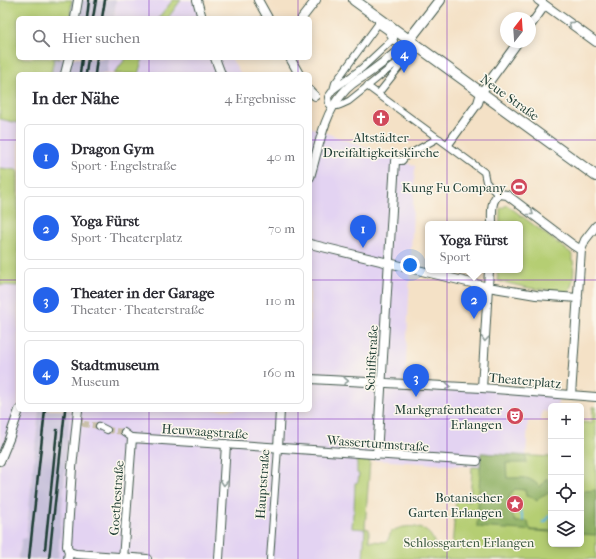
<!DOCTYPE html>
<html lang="de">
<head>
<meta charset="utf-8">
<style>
  body { margin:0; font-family:"IM FELL French Canon",serif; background:#f2f2f3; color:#2b2b33 }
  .controls { position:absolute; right:12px; bottom:12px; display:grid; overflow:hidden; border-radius:6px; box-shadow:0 2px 10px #0003 }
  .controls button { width:36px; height:36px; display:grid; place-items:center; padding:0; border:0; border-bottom:1px solid #e1e1e2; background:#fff; color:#2b2b33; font:20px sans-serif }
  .compass { position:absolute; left:500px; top:12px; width:36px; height:36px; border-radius:50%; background:#fff; box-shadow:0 2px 10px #0003; rotate:17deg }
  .you { position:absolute; left:410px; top:265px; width:14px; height:14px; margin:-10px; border:3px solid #fff; border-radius:50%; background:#1a73e8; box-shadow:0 0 0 6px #1a73e833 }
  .badge { display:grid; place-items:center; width:26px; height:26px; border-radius:50%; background:#2563eb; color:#fff; font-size:13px; font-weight:700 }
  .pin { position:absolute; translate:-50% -33px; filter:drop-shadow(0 1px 2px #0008) }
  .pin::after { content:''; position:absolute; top:21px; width:14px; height:12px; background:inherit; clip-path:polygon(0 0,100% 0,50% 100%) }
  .popup { position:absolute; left:425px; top:221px; width:98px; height:52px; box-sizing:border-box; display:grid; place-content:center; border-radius:6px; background:#fff; filter:drop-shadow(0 1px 3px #0005); font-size:13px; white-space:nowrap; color:#7c7c81 }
  .popup b { font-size:15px; color:#2b2b33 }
  .popup::after { content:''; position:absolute; left:50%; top:100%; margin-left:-8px; border:8px solid transparent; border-top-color:#fff }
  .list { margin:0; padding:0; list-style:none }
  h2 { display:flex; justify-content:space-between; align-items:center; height:52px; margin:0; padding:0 16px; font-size:17px }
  h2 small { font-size:13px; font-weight:400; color:#7c7c81 }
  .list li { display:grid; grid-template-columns:26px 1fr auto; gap:12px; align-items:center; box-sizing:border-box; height:64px; margin:0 8px 8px; padding:0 8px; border:1px solid #e1e1e2; border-radius:6px }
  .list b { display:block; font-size:15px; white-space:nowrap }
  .list p { margin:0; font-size:13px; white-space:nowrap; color:#7c7c81 }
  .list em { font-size:13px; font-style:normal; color:#7c7c81 }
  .icon { flex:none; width:22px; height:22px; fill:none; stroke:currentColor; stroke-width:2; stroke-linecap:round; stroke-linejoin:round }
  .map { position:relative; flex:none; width:596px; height:559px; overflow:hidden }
  .search { position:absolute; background:#fff; box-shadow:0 2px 10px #0003; left:16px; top:16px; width:296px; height:44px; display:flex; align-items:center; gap:10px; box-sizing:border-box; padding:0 14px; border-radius:6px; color:#7c7c81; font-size:15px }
  .panel { position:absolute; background:#fff; box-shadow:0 2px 10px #0003; left:16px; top:72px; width:296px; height:340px; border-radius:6px }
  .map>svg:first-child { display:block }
  .built { fill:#e3d3f2 }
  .industrial { fill:#c6c0da }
  .green { fill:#b5ce73; stroke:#6a8654 }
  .forest { fill:#90b165; stroke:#58774c }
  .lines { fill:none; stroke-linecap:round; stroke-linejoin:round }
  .stream { stroke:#66bde3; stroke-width:2.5 }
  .pedestrian-tunnel { stroke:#c9c0a9; stroke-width:6; stroke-dasharray:6 3; stroke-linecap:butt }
  .pedestrian-casing { stroke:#3f564a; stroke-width:8 }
  .minor-casing { stroke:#3f564a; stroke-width:10 }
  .tertiary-casing { stroke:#3f564a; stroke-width:12 }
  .pedestrian { stroke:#fff; stroke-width:6 }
  .minor { stroke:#fff; stroke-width:8 }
  .tertiary { stroke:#fff; stroke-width:10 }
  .rail { stroke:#1f3d34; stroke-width:2.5 }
  .oneway { stroke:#8f9e9a }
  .grid { fill:none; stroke:#7b2cbf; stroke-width:1; stroke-opacity:0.55 }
  .labels { text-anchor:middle; stroke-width:3; stroke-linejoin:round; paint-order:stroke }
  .street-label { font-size:13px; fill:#1f3d34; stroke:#fbf7ec }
  .poi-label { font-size:13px; fill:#1f3d34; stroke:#fbf7ec; text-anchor:end }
  .park-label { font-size:13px; fill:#3d5a41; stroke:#fbf7ec }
</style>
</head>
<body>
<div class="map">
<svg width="596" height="559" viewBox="0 0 596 559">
  <rect width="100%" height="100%" fill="#fbf7ec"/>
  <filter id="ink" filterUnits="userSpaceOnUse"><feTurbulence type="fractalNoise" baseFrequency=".025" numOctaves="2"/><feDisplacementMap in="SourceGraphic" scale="8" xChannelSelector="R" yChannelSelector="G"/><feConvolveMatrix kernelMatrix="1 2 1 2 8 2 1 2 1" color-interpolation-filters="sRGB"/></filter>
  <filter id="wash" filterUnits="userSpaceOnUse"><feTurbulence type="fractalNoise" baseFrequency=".012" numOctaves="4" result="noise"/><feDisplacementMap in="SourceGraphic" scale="16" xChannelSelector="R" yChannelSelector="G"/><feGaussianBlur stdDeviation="0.9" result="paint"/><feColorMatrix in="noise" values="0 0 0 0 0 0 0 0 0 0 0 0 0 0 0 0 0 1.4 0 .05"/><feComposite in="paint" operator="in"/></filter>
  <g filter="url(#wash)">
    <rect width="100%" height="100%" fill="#f4e1c6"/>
    <path class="built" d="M116,0H192L204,18H114Z
      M109,58H231L241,74H107Z
      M0,119L18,123V170L0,168Z
      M310,127L415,166L405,382L559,391L558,406H551V412L542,411L541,421H528L526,456L482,453L480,467L375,460L370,461L363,559H58L70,410H310Z
      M0,285L18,286V410H39L26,538L22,540L18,559H0Z"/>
    <path class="industrial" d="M72,0H116L114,18H70Z
      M54,58H109L107,74H51Z
      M39,410H70L58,559H18L22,539L26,538Z"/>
    <path class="green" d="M0,0H72L70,18H18V58H59V59L54,58L51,74H18V123L0,119Z
      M173,0H181L168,18H158Z
      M126,58H143L138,74H114Z
      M0,168L18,170V286L0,285Z
      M507,205L571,253C575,262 575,284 568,292L529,288L498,281L497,270H520V224H500V209Z
      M593,407H596V559H363L365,529L352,528L353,513L354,512L355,483L358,482L359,474L357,473V460L370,461L365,528L369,529V541L387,542L391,532C406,522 432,525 435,546L452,547L456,500L470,501L472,467H480L481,453L551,457V544H581V422L592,423Z"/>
    <path class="forest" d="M481,453L526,456V463H506L507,478C522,478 529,475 540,487L547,478L551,484V493C545,494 540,495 537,501L533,498L526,496L525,490L515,489L510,495L508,502C513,510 511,516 516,522L528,521L529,527L532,530L551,531V532L477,527Z
      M596,490V535L581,534V495L585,491Z"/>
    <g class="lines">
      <path class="stream" d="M521,512L523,520
        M543,522L546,521L549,516"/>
    </g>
  </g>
  <g filter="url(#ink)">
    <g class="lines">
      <path class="pedestrian-tunnel" d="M77,420L84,421V424L99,426
        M107,430L124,432"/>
      <defs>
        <path id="pedestrian" d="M378,21V24L388,31L394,41
          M394,38L362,68L333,90L328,97L329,104C336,109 342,104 349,101L409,53
          M367,86L484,172L486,182L498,195
          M333,90L335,83L378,24
          M378,94L414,49
          M395,161H402L406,156L438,138L440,139
          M99,426L107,430
          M124,432L132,438
          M270,559L278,448"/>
        <path id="minor" d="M197,0L202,18
          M258,0L268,18
          M538,0L596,42
          M75,18L78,0
          M302,18L316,0
          M530,26L545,5
          M215,58L221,74
          M290,58L299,74
          M65,74L69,58
          M310,91L315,96
          M449,143L478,103L481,93L518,42
          M310,177C318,151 323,115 342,94C348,86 357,80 366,75C381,64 396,54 409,40
          M492,224C492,214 490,199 500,194L507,195L573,245L581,250
          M310,244L488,287L536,295L578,298
          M310,379L482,388L596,397
          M482,388L489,270
          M571,395L581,250L585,240L596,226
          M278,448L280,410
          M377,455L395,161
          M0,461L9,439L19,410
          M69,552L76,554L147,559
          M68,559L69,552L67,546L72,468L78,410
          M123,559L132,438L477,461
          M219,559L226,444"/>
        <path id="tertiary" d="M354,0L596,176
          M409,40L440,0"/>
      </defs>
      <use href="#pedestrian" class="pedestrian-casing"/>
      <use href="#minor" class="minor-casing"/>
      <use href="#tertiary" class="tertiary-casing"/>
      <use href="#pedestrian" class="pedestrian"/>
      <use href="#minor" class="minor"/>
      <use href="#tertiary" class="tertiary"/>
      <path class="rail" d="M87,18L89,0
        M93,18L96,0
        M102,18L105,0
        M80,74L82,58
        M86,74L88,58
        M95,74L97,58
        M45,549L57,430
        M29,559L45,410
        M49,559L65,410"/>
    </g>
    <defs><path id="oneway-chevron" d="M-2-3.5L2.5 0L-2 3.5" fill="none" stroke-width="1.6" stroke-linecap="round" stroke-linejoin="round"/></defs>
    <g class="oneway">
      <use href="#oneway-chevron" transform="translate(571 24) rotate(-144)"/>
      <use href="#oneway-chevron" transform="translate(531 213) rotate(38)"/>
      <use href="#oneway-chevron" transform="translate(485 339) rotate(94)"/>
      <use href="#oneway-chevron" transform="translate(346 381) rotate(3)"/>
      <use href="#oneway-chevron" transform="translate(448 386) rotate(3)"/>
      <use href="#oneway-chevron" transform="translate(224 483) rotate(94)"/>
    </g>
  </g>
  <path class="grid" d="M149,0V18M298,0V18M447,0V559M149,58V74M298,58V74M0,140H18M310,140H596M0,280H18M310,280H596M149,410V559M298,410V559M0,419H551M581,419H596"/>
  <defs>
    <symbol id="church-disc" viewBox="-11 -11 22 22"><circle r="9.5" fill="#d1495b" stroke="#fbf7ec"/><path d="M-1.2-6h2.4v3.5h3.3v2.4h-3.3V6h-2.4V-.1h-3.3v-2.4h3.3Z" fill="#fff"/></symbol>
    <symbol id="stadium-disc" viewBox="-11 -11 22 22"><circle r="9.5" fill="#d1495b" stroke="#fbf7ec"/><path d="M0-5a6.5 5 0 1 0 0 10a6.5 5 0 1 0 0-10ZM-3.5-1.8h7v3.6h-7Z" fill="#fff"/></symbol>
    <symbol id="theatre-disc" viewBox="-11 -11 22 22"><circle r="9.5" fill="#d1495b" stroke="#fbf7ec"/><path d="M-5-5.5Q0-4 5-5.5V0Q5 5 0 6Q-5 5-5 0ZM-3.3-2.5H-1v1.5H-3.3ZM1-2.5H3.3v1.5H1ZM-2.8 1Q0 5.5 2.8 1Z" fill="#fff"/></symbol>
    <symbol id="sight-disc" viewBox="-11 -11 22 22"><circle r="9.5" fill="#d1495b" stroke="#fbf7ec"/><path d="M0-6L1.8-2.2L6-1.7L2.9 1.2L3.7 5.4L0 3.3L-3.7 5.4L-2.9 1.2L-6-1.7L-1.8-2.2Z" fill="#fff"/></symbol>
  </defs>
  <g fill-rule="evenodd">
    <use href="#church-disc" x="371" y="108" width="20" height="20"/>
    <use href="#stadium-disc" x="509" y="177" width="20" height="20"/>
    <use href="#theatre-disc" x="505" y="406" width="20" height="20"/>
    <use href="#sight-disc" x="505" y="494" width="20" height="20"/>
  </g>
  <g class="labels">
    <g class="street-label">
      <text transform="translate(510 97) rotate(36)" y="5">Neue Straße</text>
      <text transform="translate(371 358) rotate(-87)" y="5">Schiffstraße</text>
      <text transform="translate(525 380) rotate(5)" y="5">Theaterplatz</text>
      <text transform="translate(205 431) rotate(4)" y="5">Heuwaagstraße</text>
      <text transform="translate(378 443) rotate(4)" y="5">Wasserturmstraße</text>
      <text transform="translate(262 484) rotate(-86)" y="5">Hauptstraße</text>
      <text transform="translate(116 498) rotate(-86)" y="5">Goethestraße</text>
    </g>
    <g class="poi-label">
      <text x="381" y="142" text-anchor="middle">Altstädter<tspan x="381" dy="15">Dreifaltigkeitskirche</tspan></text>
      <text x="506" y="192">Kung Fu Company</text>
      <text x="502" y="414">Markgrafentheater<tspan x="502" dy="15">Erlangen</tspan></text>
      <text x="502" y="502">Botanischer<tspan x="502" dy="15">Garten Erlangen</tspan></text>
    </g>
    <g class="park-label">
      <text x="469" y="547">Schlossgarten Erlangen</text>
    </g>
  </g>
</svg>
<div class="controls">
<button>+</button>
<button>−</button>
<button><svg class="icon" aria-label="locate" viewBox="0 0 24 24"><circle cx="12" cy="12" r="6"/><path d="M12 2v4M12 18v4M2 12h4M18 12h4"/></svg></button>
<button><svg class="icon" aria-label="layers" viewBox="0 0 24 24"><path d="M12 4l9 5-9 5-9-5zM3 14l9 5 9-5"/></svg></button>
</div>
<svg class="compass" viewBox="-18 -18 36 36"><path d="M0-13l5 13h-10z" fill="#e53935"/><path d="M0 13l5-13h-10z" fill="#7c7c81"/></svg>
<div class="you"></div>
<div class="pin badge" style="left:363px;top:248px">1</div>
<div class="pin badge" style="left:474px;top:319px">2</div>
<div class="popup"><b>Yoga Fürst</b>Sport</div>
<div class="pin badge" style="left:416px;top:397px">3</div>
<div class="pin badge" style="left:404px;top:73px">4</div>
<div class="search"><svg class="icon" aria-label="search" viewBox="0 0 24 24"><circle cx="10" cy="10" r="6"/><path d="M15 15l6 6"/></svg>Hier suchen</div>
<section class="panel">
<h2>In der Nähe<small>4 Ergebnisse</small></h2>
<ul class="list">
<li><span class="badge">1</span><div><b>Dragon Gym</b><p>Sport · Engelstraße</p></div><em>40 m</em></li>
<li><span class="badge">2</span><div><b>Yoga Fürst</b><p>Sport · Theaterplatz</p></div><em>70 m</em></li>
<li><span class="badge">3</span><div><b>Theater in der Garage</b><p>Theater · Theaterstraße</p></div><em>110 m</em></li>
<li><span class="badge">4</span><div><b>Stadtmuseum</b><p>Museum</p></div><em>160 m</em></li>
</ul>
</section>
</div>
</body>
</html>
